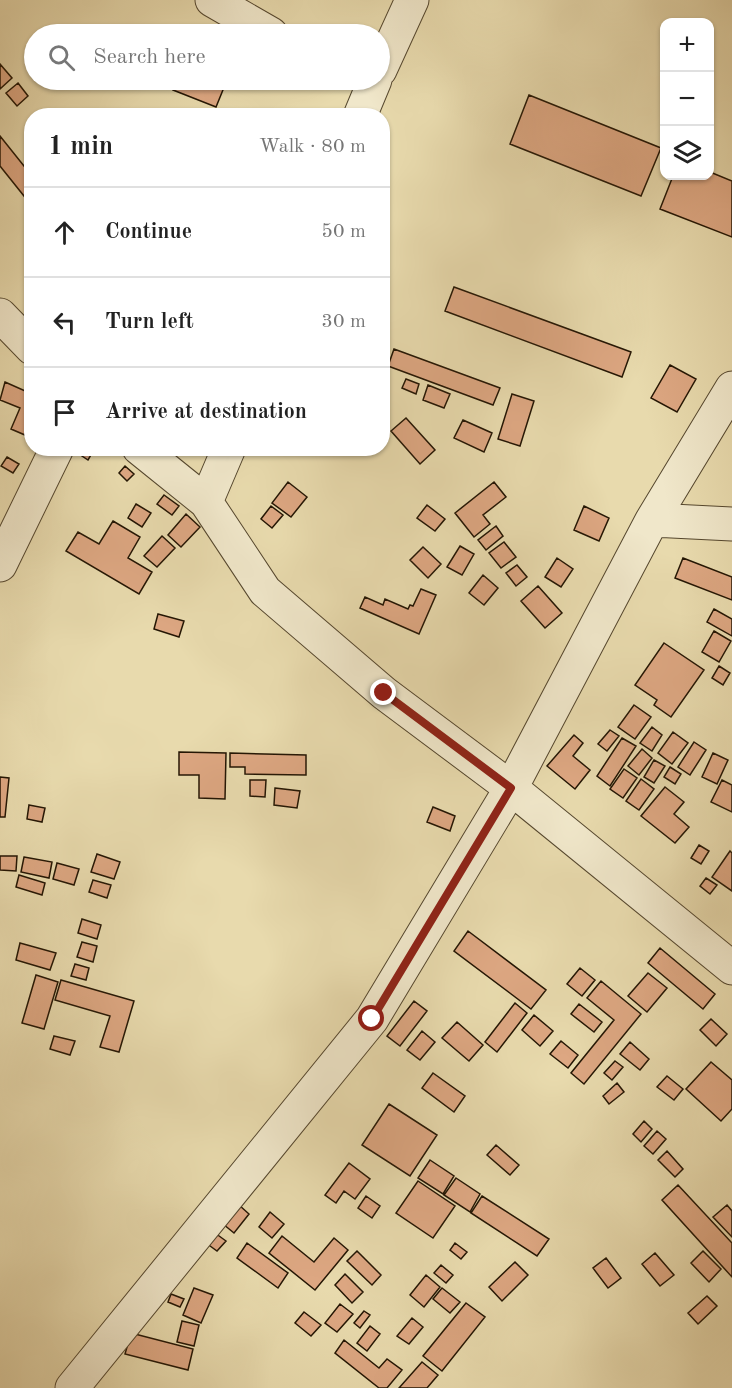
<!DOCTYPE html>
<html lang="en">
<head>
<meta charset="utf-8">
<style>
  body { margin:0; font-family:"Old Standard TT",serif; background:#f6f6f6; color:#222 }
  .controls { position:absolute; right:18px; top:18px; display:grid; overflow:hidden; border-radius:12px; box-shadow:0 2px 4px #0004 }
  .controls button { width:54px; height:54px; display:grid; place-items:center; padding:0; border:0; border-bottom:2px solid #e0e0e0; background:#fff; color:#222; font:30px sans-serif }
  .stop { position:absolute; width:18px; height:18px; margin:-14px; border:4px solid #8f2418; border-radius:50%; background:#fff }
  .stop.end { background:#8f2418; border-color:#fff; box-shadow:0 2px 6px #0008 }
  .list { margin:0; padding:0; list-style:none }
  h2 { display:flex; justify-content:space-between; align-items:center; height:78px; margin:0; padding:0 24px; font-size:26px }
  h2 small { font-size:20px; font-weight:400; color:#767676 }
  .list li { display:grid; grid-template-columns:39px 1fr auto; gap:18px; align-items:center; box-sizing:border-box; height:90px; padding:0 24px; border-top:2px solid #e0e0e0 }
  .list b { display:block; font-size:22px; white-space:nowrap }
  .list em { font-size:20px; font-style:normal; color:#767676 }
  .icon { flex:none; width:33px; height:33px; fill:none; stroke:currentColor; stroke-width:2; stroke-linecap:round; stroke-linejoin:round }
  .map { position:relative; flex:none; width:732px; height:1388px; overflow:hidden }
  .search { position:absolute; background:#fff; box-shadow:0 2px 4px #0004; left:24px; top:24px; width:366px; height:66px; display:flex; align-items:center; gap:15px; box-sizing:border-box; padding:0 21px; border-radius:33px; color:#767676; font-size:22px }
  .panel { position:absolute; background:#fff; box-shadow:0 2px 4px #0004; left:24px; top:108px; width:366px; height:348px; border-radius:24px }
  .map>svg:first-child { display:block }
  .building { fill:#dda782; stroke:#241604; stroke-width:1.5 }
  .lines { fill:none; stroke-linecap:round; stroke-linejoin:round }
  .minor-casing { stroke:#55472e; stroke-width:35 }
  .minor { stroke:#f0e7ca; stroke-width:33 }
  .route { stroke:#8f2418; stroke-width:8 }
</style>
</head>
<body>
<div class="map">
<svg width="732" height="1388" viewBox="0 0 732 1388">
  <rect width="100%" height="100%" fill="#e8daad"/>
  <filter id="stains"><feTurbulence type="fractalNoise" baseFrequency=".00333" numOctaves="4"/><feColorMatrix values="0 0 0 0 .2 0 0 0 0 .09 0 0 0 0 .02 0 0 0 .5 -.17"/></filter>
  <radialGradient id="worn" r=".72"><stop offset=".6" stop-color="#630" stop-opacity="0"/><stop offset="1" stop-color="#630" stop-opacity=".3"/></radialGradient>
  <path class="building" d="M0,64L12,78L0,89Z
    M177,80H227L216,107L173,90Z
    M18,83L28,96L17,106L6,93Z
    M529,95L661,148L641,196L510,144Z
    M0,136L32,176V206L0,166Z
    M710,172L732,181V237L660,209L673,176H710Z
    M454,287L631,352L622,377L445,311Z
    M394,349L500,388L493,405L388,366Z
    M670,365L696,379L677,412L651,398Z
    M406,379L419,384L416,394L402,388Z
    M5,382L32,394V438L11,429L20,408L0,400Z
    M428,385L450,394L444,408L423,400Z
    M512,394L534,401L520,446L498,439Z
    M406,418L435,450L420,464L391,431Z
    M463,420L492,433L484,452L454,438Z
    M70,448H95L88,460Z
    M7,457L19,464L13,473L1,466Z
    M125,466L134,474L127,481L119,473Z
    M288,482L307,497L291,517L272,503Z
    M494,482L506,497L483,515L490,524L474,537L455,513Z
    M164,495L179,506L172,515L157,504Z
    M136,504L151,513L142,527L128,518Z
    M427,505L445,519L435,531L417,518Z
    M271,506L283,515L272,528L261,519Z
    M584,506L609,518L599,541L574,530Z
    M186,514L200,527L181,547L168,535Z
    M113,521L140,537L128,558L152,572L139,594L66,551L78,532L99,544Z
    M496,526L503,536L486,550L478,540Z
    M162,536L175,548L157,567L144,556Z
    M504,542L516,557L501,568L489,553Z
    M460,546L474,554L462,575L447,567Z
    M423,547L441,564L428,578L410,560Z
    M557,558L573,569L561,587L545,577Z
    M683,558L732,577V600L675,578Z
    M517,565L527,577L516,586L506,573Z
    M483,575L498,588L484,605L469,593Z
    M538,586L562,613L545,628L521,601Z
    M421,589L436,595L419,634L360,608L365,597L383,605L385,599L408,609L410,605L413,606Z
    M714,609L732,619V636L707,622Z
    M158,614L184,621L179,637L154,629Z
    M714,631L731,641L719,662L702,652Z
    M664,643L704,670L671,717L654,705L657,700L635,685Z
    M719,666L730,673L723,685L712,678Z
    M634,705L651,717L635,739L618,727Z
    M652,727L662,735L652,751L640,743Z
    M610,730L619,736L607,751L598,744Z
    M673,732L688,743L672,764L658,753Z
    M574,735L583,743L573,756L590,770L575,789L547,766Z
    M622,738L636,746L610,786L597,776Z
    M694,742L706,750L690,775L678,767Z
    M642,749L652,758L639,775L628,766Z
    M179,752L226,753L225,799L199,798V775H179Z
    M230,753L306,755V775L245,774V767H230Z
    M713,753L728,760L717,784L702,777Z
    M654,760L665,766L654,783L644,777Z
    M670,767L681,774L675,784L664,777Z
    M624,769L637,778L623,798L610,789Z
    M0,777L9,778L5,817H0Z
    M641,779L654,789L639,810L626,801Z
    M250,780H266L265,797L250,796Z
    M722,780L732,785V812L711,802Z
    M665,787L684,802L674,814L689,827L675,843L641,816Z
    M275,788L300,791L297,808L274,805Z
    M29,805L45,808L42,822L27,819Z
    M433,807L455,816L450,831L427,822Z
    M699,845L709,851L701,864L691,858Z
    M730,851L732,853V891L712,877Z
    M97,854L120,862L114,879L91,872Z
    M0,856H17L16,871L0,870Z
    M24,857L52,862L49,878L21,872Z
    M57,863L79,869L74,885L53,879Z
    M19,875L45,883L42,895L16,887Z
    M706,878L717,885L710,894L700,886Z
    M93,880L111,885L107,898L89,892Z
    M82,919L101,925L97,939L78,933Z
    M468,931L546,990L531,1009L454,951Z
    M82,942L97,946L93,962L77,957Z
    M20,943L56,953L50,970L16,960Z
    M660,948L715,994L703,1009L648,963Z
    M75,964L89,968L86,980L71,976Z
    M580,968L595,980L582,996L567,984Z
    M648,973L667,988L647,1012L628,996Z
    M36,975L58,982L44,1029L22,1023Z
    M61,980L134,1001L119,1052L100,1047L110,1016L55,1000Z
    M601,981L641,1014L584,1084L571,1073L614,1020L587,998Z
    M414,1001L427,1011L400,1046L387,1036Z
    M515,1003L527,1013L497,1052L485,1042Z
    M579,1004L602,1022L594,1032L571,1014Z
    M534,1015L553,1031L540,1046L522,1030Z
    M711,1019L727,1034L716,1046L700,1030Z
    M457,1022L483,1045L469,1061L442,1038Z
    M422,1031L435,1042L420,1060L407,1050Z
    M54,1036L75,1041L70,1055L50,1049Z
    M561,1041L578,1055L568,1068L550,1054Z
    M630,1042L649,1059L640,1070L620,1054Z
    M615,1061L623,1067L612,1080L604,1073Z
    M711,1062L732,1080V1109L721,1121L686,1089Z
    M433,1073L465,1096L454,1112L422,1088Z
    M667,1076L683,1089L674,1100L657,1087Z
    M617,1083L624,1092L609,1104L603,1096Z
    M389,1104L437,1135L410,1176L362,1145Z
    M644,1121L652,1129L641,1142L633,1134Z
    M657,1131L666,1139L653,1154L644,1146Z
    M496,1145L519,1165L510,1175L487,1155Z
    M667,1151L683,1169L675,1177L658,1160Z
    M430,1160L454,1176L443,1194L418,1178Z
    M349,1163L370,1179L355,1199L344,1191L336,1203L325,1195Z
    M456,1178L480,1194L470,1212L444,1195Z
    M418,1181L455,1206L433,1238L396,1213Z
    M678,1185L732,1243V1277L662,1200Z
    M366,1196L380,1206L372,1218L358,1208Z
    M482,1196L549,1239L537,1256L471,1213Z
    M239,1205L249,1214L234,1233L223,1224Z
    M727,1205L732,1211V1237L713,1217Z
    M270,1212L284,1224L272,1238L259,1227Z
    M215,1233L226,1241L217,1251L206,1243Z
    M282,1236L314,1262L334,1238L348,1250L315,1290L269,1253Z
    M247,1243L288,1273L278,1288L237,1258Z
    M455,1243L467,1252L461,1259L450,1250Z
    M357,1251L381,1275L372,1285L347,1261Z
    M703,1251L721,1269L709,1282L691,1263Z
    M655,1253L674,1275L660,1286L642,1264Z
    M606,1258L621,1278L608,1288L593,1268Z
    M515,1262L528,1275L502,1301L489,1287Z
    M441,1265L453,1275L446,1283L434,1273Z
    M345,1274L363,1292L352,1303L335,1285Z
    M426,1275L440,1287L424,1307L410,1295Z
    M194,1288L213,1295L201,1323L183,1315Z
    M442,1288L460,1302L450,1313L433,1299Z
    M171,1294L184,1299L180,1307L168,1302Z
    M707,1296L717,1306L698,1324L688,1313Z
    M466,1303L485,1317L442,1371L423,1356Z
    M340,1304L353,1314L337,1332L325,1323Z
    M364,1311L370,1315L360,1328L354,1323Z
    M304,1312L321,1325L311,1336L295,1323Z
    M412,1318L423,1327L409,1344L397,1336Z
    M182,1321L199,1325L194,1346L177,1342Z
    M370,1326L380,1334L367,1351L357,1343Z
    M131,1333L193,1349L188,1370L125,1354Z
    M344,1340L379,1368L387,1359L402,1370L387,1388H379L335,1353Z
    M422,1362L438,1375L427,1388H399Z"/>
  <g class="lines">
    <defs>
      <path id="minor" d="M212,0L271,34
        M380,70L412,0
        M360,116L375,80
        M0,315L32,348
        M139,448L206,502
        M229,448L206,502L265,591L384,693L511,788L732,968
        M652,520L732,524
        M0,565L57,448
        M72,1388L372,1019L511,788L652,520L732,388"/>
    </defs>
    <use href="#minor" class="minor-casing"/>
    <use href="#minor" class="minor"/>
  </g>
  <g class="lines">
    <path class="route" d="M372,1019L511,788L384,693"/>
  </g>
  <rect width="100%" height="100%" filter="url(#stains)"/>
  <rect width="100%" height="100%" fill="url(#worn)"/>
</svg>
<div class="controls">
<button>+</button>
<button>−</button>
<button><svg class="icon" aria-label="layers" viewBox="0 0 24 24"><path d="M12 4l9 5-9 5-9-5zM3 14l9 5 9-5"/></svg></button>
</div>
<div class="stop" style="left:372px;top:1019px"></div>
<div class="stop end" style="left:384px;top:693px"></div>
<div class="search"><svg class="icon" aria-label="search" viewBox="0 0 24 24"><circle cx="10" cy="10" r="6"/><path d="M15 15l6 6"/></svg>Search here</div>
<section class="panel">
<h2>1 min<small>Walk · 80 m</small></h2>
<ul class="list">
<li><svg class="icon" aria-label="ahead" viewBox="0 0 24 24"><path d="M12 20V5M6 11l6-6 6 6"/></svg><div><b>Continue</b></div><em>50 m</em></li>
<li><svg class="icon" aria-label="left" viewBox="0 0 24 24"><path d="M17 20v-9H6M10 6l-5 5 5 5"/></svg><div><b>Turn left</b></div><em>30 m</em></li>
<li><svg class="icon" aria-label="arrive" viewBox="0 0 24 24"><path d="M6 21V4h12l-3 4 3 4H6"/></svg><div><b>Arrive at destination</b></div></li>
</ul>
</section>
</div>
</body>
</html>
